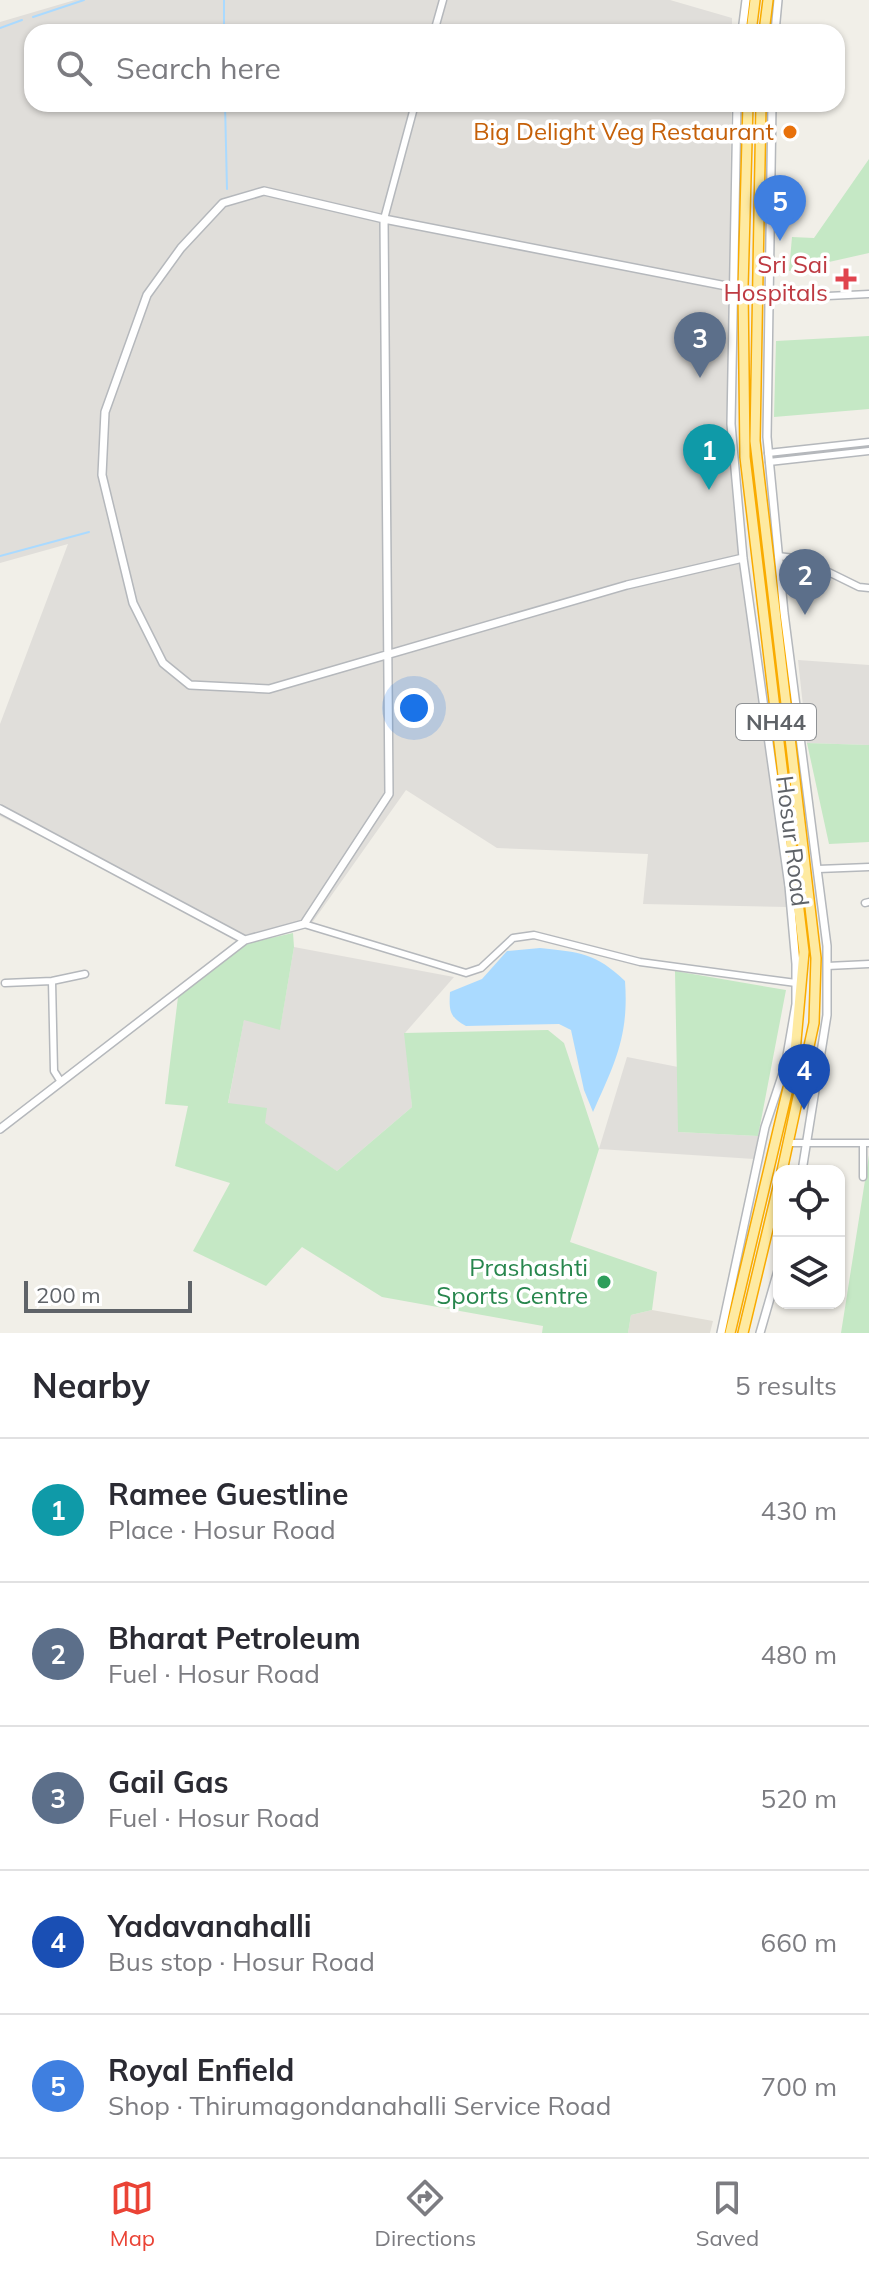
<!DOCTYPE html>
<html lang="en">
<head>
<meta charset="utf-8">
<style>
  body { margin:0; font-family:Mulish,sans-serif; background:#f7f7f7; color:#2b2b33 }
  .controls { position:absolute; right:24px; bottom:24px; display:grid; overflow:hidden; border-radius:16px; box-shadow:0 2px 6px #0004 }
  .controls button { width:72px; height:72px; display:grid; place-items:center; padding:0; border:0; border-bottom:2px solid #e1e1e2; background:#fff; color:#2b2b33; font:40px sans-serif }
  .scale { position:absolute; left:24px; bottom:20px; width:168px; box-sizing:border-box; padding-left:8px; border:4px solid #5f6368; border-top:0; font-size:22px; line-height:28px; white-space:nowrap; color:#5f6368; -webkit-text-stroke:6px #fff; paint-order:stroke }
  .you { position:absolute; left:414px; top:708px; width:28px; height:28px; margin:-20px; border:6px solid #fff; border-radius:50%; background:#1a73e8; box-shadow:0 0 0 12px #1a73e833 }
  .badge { display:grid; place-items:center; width:52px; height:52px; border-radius:50%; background:#ea4335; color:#fff; font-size:26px; font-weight:700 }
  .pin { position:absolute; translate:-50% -66px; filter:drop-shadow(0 2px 4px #0008) }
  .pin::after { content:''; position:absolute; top:42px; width:28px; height:24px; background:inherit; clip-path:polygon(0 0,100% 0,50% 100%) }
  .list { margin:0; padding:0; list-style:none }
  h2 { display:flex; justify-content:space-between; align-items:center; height:104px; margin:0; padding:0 32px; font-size:34px }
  h2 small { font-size:26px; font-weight:400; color:#7c7c81 }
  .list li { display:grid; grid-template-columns:52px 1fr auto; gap:24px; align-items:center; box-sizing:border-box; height:144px; padding:0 32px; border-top:2px solid #e1e1e2 }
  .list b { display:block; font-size:30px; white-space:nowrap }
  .list p { margin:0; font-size:26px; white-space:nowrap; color:#7c7c81 }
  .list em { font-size:26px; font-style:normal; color:#7c7c81 }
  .icon { flex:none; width:44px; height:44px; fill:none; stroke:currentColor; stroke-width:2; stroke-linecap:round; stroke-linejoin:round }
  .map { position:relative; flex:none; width:869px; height:1333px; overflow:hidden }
  .search { position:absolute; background:#fff; box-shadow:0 2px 6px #0004; left:24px; right:24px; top:24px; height:88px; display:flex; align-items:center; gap:20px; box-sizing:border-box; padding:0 28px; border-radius:24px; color:#7c7c81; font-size:30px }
  .sheet { height:824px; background:#fff }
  nav { display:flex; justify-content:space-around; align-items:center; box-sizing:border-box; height:112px; border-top:2px solid #e1e1e2; background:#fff; font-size:22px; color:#7c7c81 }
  nav a { display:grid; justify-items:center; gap:4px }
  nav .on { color:#ea4335 }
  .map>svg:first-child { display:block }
  .industrial { fill:#e0deda }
  .education { fill:#e1ded6 }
  .green { fill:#c5e8c5 }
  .water { fill:#aadaff }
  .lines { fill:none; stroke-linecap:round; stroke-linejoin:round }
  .stream { stroke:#aadaff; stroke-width:2 }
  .minor-casing { stroke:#b5b8bc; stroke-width:9 }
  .tertiary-casing { stroke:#b5b8bc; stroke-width:10 }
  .trunk-casing { stroke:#f9ab00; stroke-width:12 }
  .minor { stroke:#fff; stroke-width:6 }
  .tertiary { stroke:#fff; stroke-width:7 }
  .trunk { stroke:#feeaa1; stroke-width:9 }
  .food-dot { fill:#e8710a; stroke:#fff; stroke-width:3 }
  .health-dot { fill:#e0444e; stroke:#fff; stroke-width:3 }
  .leisure-dot { fill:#2e9e5b; stroke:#fff; stroke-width:3 }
  .labels { text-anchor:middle; stroke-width:7; stroke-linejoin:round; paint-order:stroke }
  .shield { fill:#fff; stroke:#8f9295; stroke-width:2 }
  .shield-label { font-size:22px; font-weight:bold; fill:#5f6368 }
  .food-label { font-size:24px; fill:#c56008; stroke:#fff; text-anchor:end }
  .health-label { font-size:24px; fill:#be3a42; stroke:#fff; text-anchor:end }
  .street-label { font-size:24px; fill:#5f6368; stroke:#fff }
  .leisure-label { font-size:24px; fill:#27864d; stroke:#fff; text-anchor:end }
</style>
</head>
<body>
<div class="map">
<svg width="869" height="1333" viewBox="0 0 869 1333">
  <rect width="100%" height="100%" fill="#f1efe8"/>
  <path class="industrial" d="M75,0H670L732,18V32H32V104H731L729,424L742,555L788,907L643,904L648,854L497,848L406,790L312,923L244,938L0,816V724L68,544L0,563V22Z
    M798,660L869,665V745L807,743Z
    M294,947L454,977L405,1033L412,1107L337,1171L228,1104L244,1019L280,1029Z
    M627,1057L678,1067V1132L758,1136L754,1159L599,1149Z"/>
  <path class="education" d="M652,1310L713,1321L710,1333H628L631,1315Z"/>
  <path class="green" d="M869,159V253L789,271L792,237L814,238Z
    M869,336V409L774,417L776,341Z
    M807,743L869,745V842L829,844Z
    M293,933L294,947L280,1030L244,1020L228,1103L267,1108L265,1123L337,1171L412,1107L404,1033L548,1030L564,1043L599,1149L570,1242L657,1272L652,1310L631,1315L628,1333H542L543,1326L382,1297L302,1247L266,1286L193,1251L230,1183L175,1166L188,1106L165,1104L178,997L248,943Z
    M675,971L786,990L758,1136L678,1132Z
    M869,1155V1333H841Z"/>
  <path class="water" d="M540,948C579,952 596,953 625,981C629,1036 615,1063 593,1112L584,1090L571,1030L559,1024L466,1026C449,1017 449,1010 450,992L482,979L507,951Z"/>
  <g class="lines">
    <path class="stream" d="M224,0V32
      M33,17L84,0
      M0,28L22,20
      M225,104L227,189
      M0,556L89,532"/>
    <defs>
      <path id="minor" d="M434,32L443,0
        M384,219L415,104
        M767,294L786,298L869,294
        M768,453L869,442
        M769,462L869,451
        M778,556L802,559L859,587L869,588
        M818,869L869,867
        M865,903L869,902
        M304,924L466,973L481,968L513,938L534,935L640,962L796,983
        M827,966L869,964
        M52,981L54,1071L61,1082
        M5,983L52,981L85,974
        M788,1143H869
        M863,1143V1177"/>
      <path id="tertiary" d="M742,32L746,0
        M775,32L778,0
        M772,104L767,437L784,613L827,946V1015L802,1171
        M743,558L627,585L269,689L190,685L163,663L133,603L102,475L105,412L147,295L181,248L223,203L264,191L384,219L767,294
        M0,809L245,940L304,924L389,794L384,219
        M0,1129L245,940
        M721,1333L765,1127L785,1067L796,1004V964L789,886L743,558L731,424L737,104
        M760,1333L779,1267"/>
      <path id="trunk" d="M751,32L755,0
        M764,32L768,0
        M761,104L755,441L816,958L814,1023L782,1171
        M730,1333L794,1063L804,952L745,457L743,287L748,104
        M743,1333L779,1183"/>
    </defs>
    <use href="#minor" class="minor-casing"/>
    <use href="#tertiary" class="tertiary-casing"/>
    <use href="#trunk" class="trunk-casing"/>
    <use href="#minor" class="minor"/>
    <use href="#tertiary" class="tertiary"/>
    <use href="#trunk" class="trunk"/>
  </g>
  <circle class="food-dot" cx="790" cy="132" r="8"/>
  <path class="health-dot" d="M842 267h8v8h8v8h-8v8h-8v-8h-8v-8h8z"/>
  <circle class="leisure-dot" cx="604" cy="1282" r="8"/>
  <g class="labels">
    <rect class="shield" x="736" y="704" width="80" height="36" rx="6"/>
    <g class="shield-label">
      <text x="776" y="730">NH44</text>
    </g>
    <g class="food-label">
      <text x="774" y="140">Big Delight Veg Restaurant</text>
    </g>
    <g class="health-label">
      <text x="828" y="273">Sri Sai<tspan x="828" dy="28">Hospitals</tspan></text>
    </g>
    <g class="street-label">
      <text transform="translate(792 841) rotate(83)" y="8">Hosur Road</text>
    </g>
    <g class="leisure-label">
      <text x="588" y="1276">Prashashti<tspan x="588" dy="28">Sports Centre</tspan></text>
    </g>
  </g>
</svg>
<div class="controls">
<button><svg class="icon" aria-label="locate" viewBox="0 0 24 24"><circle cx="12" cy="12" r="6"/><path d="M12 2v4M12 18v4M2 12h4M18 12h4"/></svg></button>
<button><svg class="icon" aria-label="layers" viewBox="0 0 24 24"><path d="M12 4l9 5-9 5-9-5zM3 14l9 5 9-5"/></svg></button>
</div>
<div class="scale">200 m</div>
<div class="you"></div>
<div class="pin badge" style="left:709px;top:490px;background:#0f9aa8">1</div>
<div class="pin badge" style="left:805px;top:615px;background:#5c6f8a">2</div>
<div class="pin badge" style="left:700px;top:378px;background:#5c6f8a">3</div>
<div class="pin badge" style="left:804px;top:1110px;background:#1a4fb4">4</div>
<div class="pin badge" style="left:780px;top:241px;background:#3f7fe0">5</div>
<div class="search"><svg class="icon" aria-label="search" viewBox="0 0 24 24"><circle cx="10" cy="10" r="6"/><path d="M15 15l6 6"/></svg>Search here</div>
</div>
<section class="sheet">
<h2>Nearby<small>5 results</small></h2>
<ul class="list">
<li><span class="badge" style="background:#0f9aa8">1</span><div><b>Ramee Guestline</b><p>Place · Hosur Road</p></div><em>430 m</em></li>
<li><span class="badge" style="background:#5c6f8a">2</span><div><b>Bharat Petroleum</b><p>Fuel · Hosur Road</p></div><em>480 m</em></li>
<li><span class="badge" style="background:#5c6f8a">3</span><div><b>Gail Gas</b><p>Fuel · Hosur Road</p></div><em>520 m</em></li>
<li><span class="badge" style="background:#1a4fb4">4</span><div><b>Yadavanahalli</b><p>Bus stop · Hosur Road</p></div><em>660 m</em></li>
<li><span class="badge" style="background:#3f7fe0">5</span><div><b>Royal Enfield</b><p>Shop · Thirumagondanahalli Service Road</p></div><em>700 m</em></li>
</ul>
</section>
<nav>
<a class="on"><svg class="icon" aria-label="map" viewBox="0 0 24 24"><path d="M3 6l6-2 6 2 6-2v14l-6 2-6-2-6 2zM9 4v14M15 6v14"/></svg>Map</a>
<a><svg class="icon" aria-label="directions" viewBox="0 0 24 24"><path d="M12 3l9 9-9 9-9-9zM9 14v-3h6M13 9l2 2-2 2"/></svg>Directions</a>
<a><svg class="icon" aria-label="saved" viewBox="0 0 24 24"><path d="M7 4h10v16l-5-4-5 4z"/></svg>Saved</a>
</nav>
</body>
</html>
